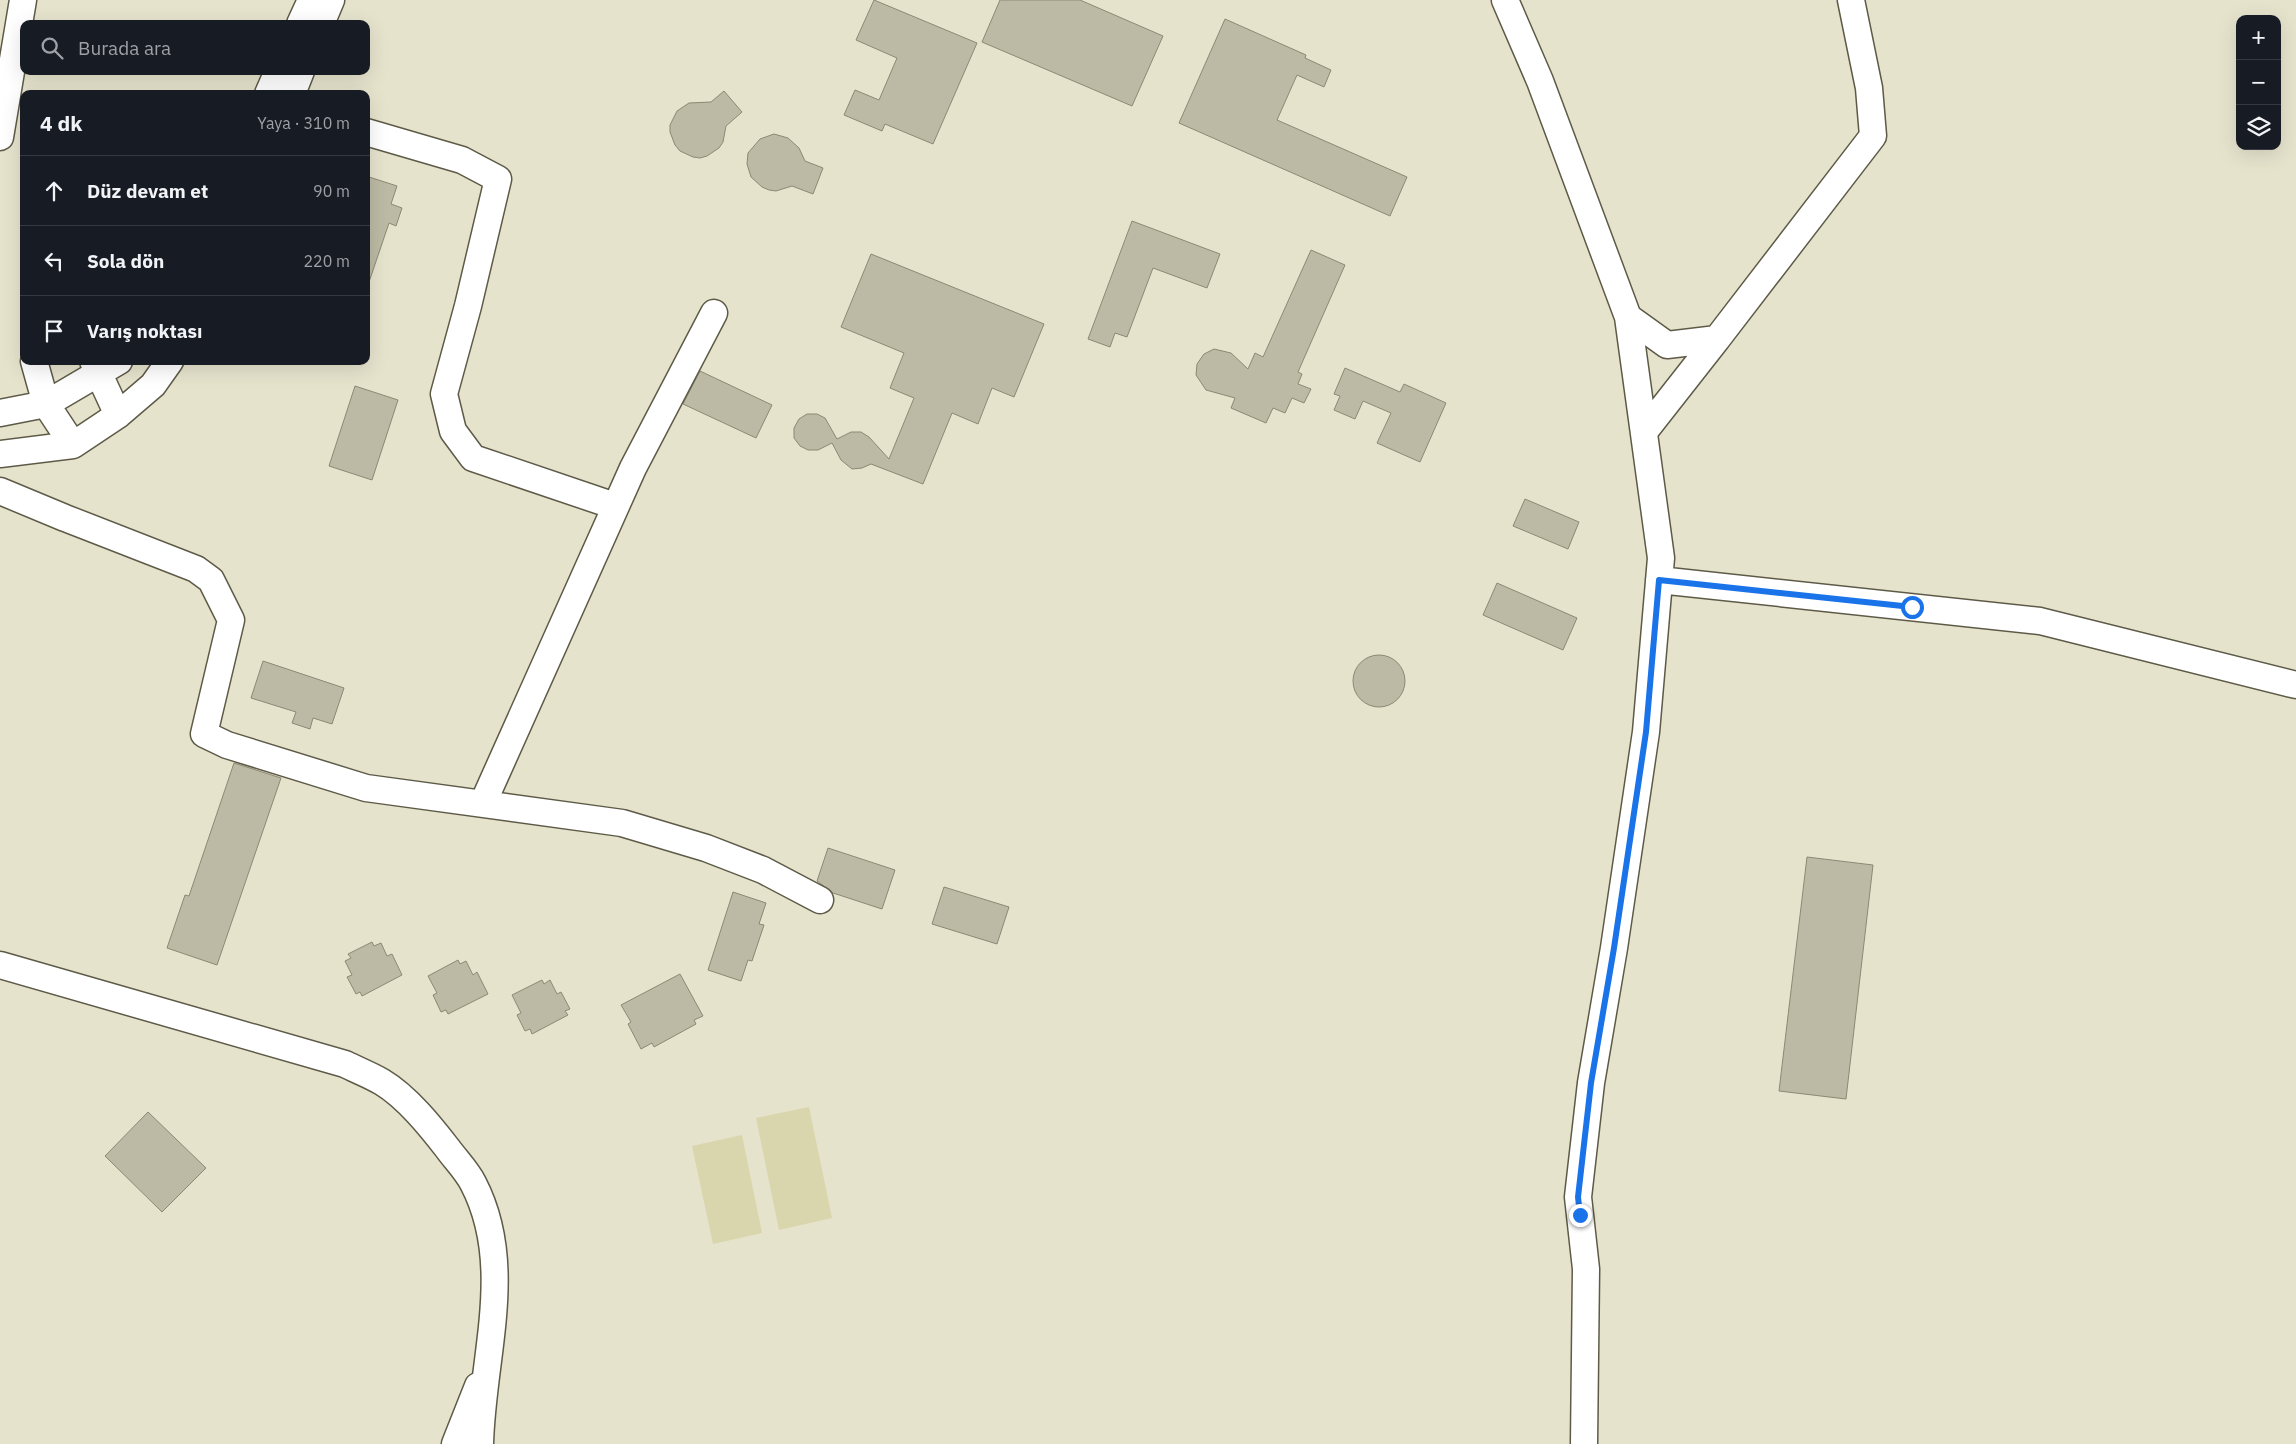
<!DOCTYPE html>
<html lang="tr">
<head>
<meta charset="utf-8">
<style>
  body { margin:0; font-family:"IBM Plex Sans",sans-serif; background:#242831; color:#f1f3f6 }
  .controls { position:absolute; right:15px; top:15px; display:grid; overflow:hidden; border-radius:10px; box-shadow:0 5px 20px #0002 }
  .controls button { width:45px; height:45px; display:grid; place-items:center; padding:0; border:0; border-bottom:1px solid #363941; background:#171b24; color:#f1f3f6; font:25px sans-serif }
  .stop { position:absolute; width:15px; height:15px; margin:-11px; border:4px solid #1a73e8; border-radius:50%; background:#fff }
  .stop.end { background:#1a73e8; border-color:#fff; box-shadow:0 1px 5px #0008 }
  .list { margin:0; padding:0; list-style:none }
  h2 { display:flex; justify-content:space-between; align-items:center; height:65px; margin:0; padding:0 20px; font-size:21px }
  h2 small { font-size:16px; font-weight:400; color:#9ea1a6 }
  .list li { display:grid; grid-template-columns:32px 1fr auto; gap:15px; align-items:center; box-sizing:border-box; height:70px; padding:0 20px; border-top:1px solid #363941 }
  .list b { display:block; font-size:19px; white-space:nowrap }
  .list em { font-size:16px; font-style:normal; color:#9ea1a6 }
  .icon { flex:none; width:28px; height:28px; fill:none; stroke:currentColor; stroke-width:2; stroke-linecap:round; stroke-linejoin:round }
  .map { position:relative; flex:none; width:2296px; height:1444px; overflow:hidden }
  .search { position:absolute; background:#171b24; box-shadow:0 5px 20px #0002; left:20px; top:20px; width:350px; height:55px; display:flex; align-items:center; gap:12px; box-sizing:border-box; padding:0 18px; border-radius:10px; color:#9ea1a6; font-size:19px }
  .panel { position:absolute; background:#171b24; box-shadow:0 5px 20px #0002; left:20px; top:90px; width:350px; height:275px; border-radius:10px }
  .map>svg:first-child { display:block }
  .green { fill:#d9d5ac }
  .building { fill:#bcbaa4; stroke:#8b8874 }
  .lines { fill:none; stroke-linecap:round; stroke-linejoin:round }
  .minor-casing { stroke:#5d5a47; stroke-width:29 }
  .minor { stroke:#fff; stroke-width:26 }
  .route { stroke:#1a73e8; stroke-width:6 }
</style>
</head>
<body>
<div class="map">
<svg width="2296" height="1444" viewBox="0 0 2296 1444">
  <rect width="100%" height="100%" fill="#e6e3cd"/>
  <path class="green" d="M809,1107L832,1218L779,1230L756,1118Z
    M742,1135L762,1233L713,1244L692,1146Z"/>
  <path class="building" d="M874,0L977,43L933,144L885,124L882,131L844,115L855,90L879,100L897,58L856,40Z
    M1000,0H1080L1163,36L1132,106L982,42Z
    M1225,19L1306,55L1305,58L1331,70L1324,87L1297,75L1277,120L1407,177L1390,216L1179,123Z
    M724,91L742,112L726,126L723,142L719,148L707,156L700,158L693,157L680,151L675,145L670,132V125L677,111L689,103L711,102Z
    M774,134L788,138L799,148L805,161L823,168L813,194L792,186L776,191L769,190L762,187L751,177L747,164L748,153L760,139Z
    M366,176L397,186L391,204L402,208L396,226L389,223L369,282L366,281Z
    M1132,221L1220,254L1207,288L1153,268L1127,337L1115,333L1110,347L1088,339Z
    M1311,250L1345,265L1298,372L1302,374L1298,384L1311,389L1304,403L1292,398L1285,413L1273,408L1266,423L1231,408L1235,398L1206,390L1196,375L1197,364L1204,354L1214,349L1231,353L1248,369L1255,353L1263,357Z
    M871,254L1044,324L1014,397L992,388L978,424L952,413L923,484L871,464L862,468L852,469L841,460L832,443L818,450H808L800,446L794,438V428L799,419L807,414H817L825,418L837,439L851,432H861L869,437L889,459L914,398L890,388L904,353L841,327Z
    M1345,368L1400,392L1404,384L1446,403L1420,462L1377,443L1391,413L1363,401L1355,419L1334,410L1340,396L1334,394Z
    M700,371L772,405L756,438L683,404Z
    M355,386L398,400L372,480L329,466Z
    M1525,499L1579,522L1568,549L1513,526Z
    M1497,583L1577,618L1563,650L1483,615Z
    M1353 681a26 26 0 1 1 52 0a26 26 0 1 1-52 0Z
    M263,661L344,688L332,724L313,718L310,729L292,723L296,712L251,698Z
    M234,763L281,778L217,965L167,948L185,895L189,896Z
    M828,848L895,870L882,909L833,893L817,881Z
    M1807,857L1873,865L1846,1099L1779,1091Z
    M944,887L1009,907L997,944L932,924Z
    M733,892L766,903L759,924L764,925L752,961L748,960L741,981L708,970Z
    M372,942L374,946L381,943L387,956L392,954L402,975L362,996L360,992L356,994L347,977L352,975L345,961L351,958L348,954Z
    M458,960L460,964L466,961L473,975L477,972L488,994L448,1014L446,1010L441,1012L433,995L437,993L428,976Z
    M680,974L703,1016L694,1020L696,1024L654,1047L652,1043L641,1049L628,1024L631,1022L621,1005Z
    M542,980L544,984L550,980L557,994L561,992L570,1009L565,1011L568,1015L532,1034L530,1029L525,1031L517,1015L521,1013L512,995Z
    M148,1112L206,1168L162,1212L105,1156Z"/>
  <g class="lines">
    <defs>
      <path id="minor" d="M1505,0L1540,81L1628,317L1661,558L1646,732L1614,948L1591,1083L1578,1197L1586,1269L1584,1444
        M300,24L311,0
        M321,24L331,0
        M268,94L278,71
        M292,94L301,71
        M366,132L462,160L498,179L468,306L444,394L453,431L473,458L615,506
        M0,137L23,0
        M1628,317L1667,345L1717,339L1644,432
        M1717,339L1873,136L1869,88L1851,0
        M34,361L46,404L73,445
        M93,361L118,415
        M0,413L46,404L119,361
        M0,454L73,445L118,415L153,385L170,361
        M0,491L65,518L196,569L211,580L231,620L204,734L227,745L366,788L622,823L706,848L763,870L820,900
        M1659,580L2040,621L2296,685
        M483,803L633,468L714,313
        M0,965L345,1064C357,1070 370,1075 382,1082C407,1097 431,1127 448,1149C456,1160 467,1171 473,1183C516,1265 482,1357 480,1444
        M455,1444L478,1386"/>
    </defs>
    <use href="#minor" class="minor-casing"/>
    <use href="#minor" class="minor"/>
  </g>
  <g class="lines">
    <path class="route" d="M1580,1215L1578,1197L1591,1083L1614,948L1646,732L1659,580L1912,607"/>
  </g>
</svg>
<div class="controls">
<button>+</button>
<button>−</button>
<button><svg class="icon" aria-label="layers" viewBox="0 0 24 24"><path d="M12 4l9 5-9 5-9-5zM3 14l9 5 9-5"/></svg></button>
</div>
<div class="stop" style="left:1912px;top:607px"></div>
<div class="stop end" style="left:1580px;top:1215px"></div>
<div class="search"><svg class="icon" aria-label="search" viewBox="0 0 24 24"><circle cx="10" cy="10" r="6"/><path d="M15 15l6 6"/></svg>Burada ara</div>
<section class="panel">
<h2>4 dk<small>Yaya · 310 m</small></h2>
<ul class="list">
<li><svg class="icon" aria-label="ahead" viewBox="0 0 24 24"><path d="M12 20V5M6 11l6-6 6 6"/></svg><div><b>Düz devam et</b></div><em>90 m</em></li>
<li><svg class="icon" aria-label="left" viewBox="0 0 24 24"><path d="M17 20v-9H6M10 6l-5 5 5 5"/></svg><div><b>Sola dön</b></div><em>220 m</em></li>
<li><svg class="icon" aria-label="arrive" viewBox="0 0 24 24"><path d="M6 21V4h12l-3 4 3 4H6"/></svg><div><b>Varış noktası</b></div></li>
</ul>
</section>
</div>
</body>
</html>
